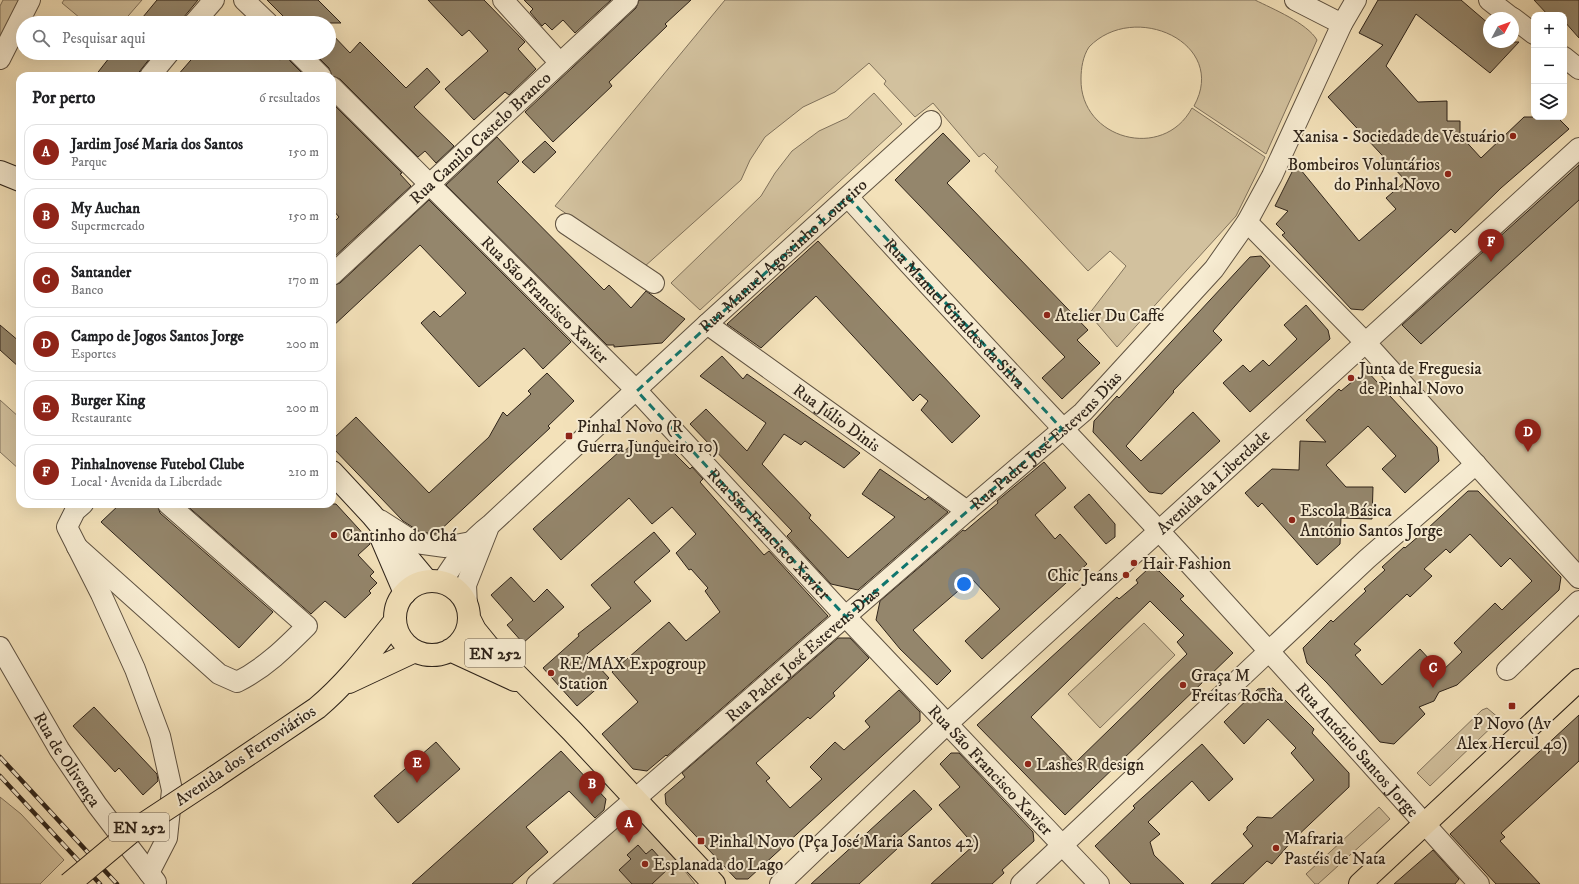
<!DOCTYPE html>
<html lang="pt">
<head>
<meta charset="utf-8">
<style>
  body { margin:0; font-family:"IM FELL DW Pica",serif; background:#f6f6f6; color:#202124 }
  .controls { position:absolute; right:12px; top:12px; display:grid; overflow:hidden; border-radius:8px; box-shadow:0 4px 16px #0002 }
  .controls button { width:36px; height:36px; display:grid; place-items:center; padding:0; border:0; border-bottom:1px solid #e0e0e0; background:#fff; color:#202124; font:20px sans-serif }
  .compass { position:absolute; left:1483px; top:12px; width:36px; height:36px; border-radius:50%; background:#fff; box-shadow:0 4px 16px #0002; rotate:49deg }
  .you { position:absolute; left:964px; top:584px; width:14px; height:14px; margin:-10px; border:3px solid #fff; border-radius:50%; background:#1a73e8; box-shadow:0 0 0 6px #1a73e833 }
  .badge { display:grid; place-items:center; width:26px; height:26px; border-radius:50%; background:#8f2418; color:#fff; font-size:13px; font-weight:700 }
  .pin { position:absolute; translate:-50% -33px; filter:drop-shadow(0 1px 2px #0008) }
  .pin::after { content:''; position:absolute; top:21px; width:14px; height:12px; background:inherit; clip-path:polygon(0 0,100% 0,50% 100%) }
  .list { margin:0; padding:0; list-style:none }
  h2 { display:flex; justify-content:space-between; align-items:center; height:52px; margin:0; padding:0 16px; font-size:17px }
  h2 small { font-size:13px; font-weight:400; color:#757577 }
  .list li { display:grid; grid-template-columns:26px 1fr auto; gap:12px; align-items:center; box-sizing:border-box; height:56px; margin:0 8px 8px; padding:0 8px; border:1px solid #e0e0e0; border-radius:12px }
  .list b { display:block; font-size:15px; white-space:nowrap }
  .list p { margin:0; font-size:13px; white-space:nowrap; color:#757577 }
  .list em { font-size:13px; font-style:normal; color:#757577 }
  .icon { flex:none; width:22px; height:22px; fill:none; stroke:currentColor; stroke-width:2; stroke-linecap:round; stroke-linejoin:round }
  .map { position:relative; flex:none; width:1579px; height:884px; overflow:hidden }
  .search { position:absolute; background:#fff; box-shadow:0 4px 16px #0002; left:16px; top:16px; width:320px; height:44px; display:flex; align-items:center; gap:10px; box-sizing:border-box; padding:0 14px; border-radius:22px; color:#757577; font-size:15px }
  .panel { position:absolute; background:#fff; box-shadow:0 4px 16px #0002; left:16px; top:72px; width:320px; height:436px; border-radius:12px }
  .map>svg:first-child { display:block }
  .green { fill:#d2c19e; stroke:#80725c }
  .building { fill:#94866c; stroke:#2e2319; fill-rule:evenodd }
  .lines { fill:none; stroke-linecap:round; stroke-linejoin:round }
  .minor-casing { stroke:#5f5241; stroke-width:22 }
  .secondary-casing { stroke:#2e2319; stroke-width:24 }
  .primary-casing { stroke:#2e2319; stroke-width:24 }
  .minor { stroke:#f7ecd2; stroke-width:20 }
  .secondary { stroke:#f7ecd2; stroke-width:22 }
  .primary { stroke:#f3e1b9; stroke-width:22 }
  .rail-casing { stroke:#2e2319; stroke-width:4.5 }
  .rail { stroke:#f7ecd2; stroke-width:3; stroke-dasharray:9; stroke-linecap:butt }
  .primary-bridge-casing { stroke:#2e2319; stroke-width:24; stroke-linecap:butt }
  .primary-bridge { stroke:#f3e1b9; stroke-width:22 }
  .marked { fill:none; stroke:#0f766e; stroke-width:3; stroke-dasharray:8 5; stroke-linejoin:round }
  .poi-dot { fill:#8f2418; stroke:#f7ecd2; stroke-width:1.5 }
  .labels { text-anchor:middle; stroke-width:4; stroke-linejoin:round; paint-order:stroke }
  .shield { fill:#f7ecd2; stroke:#6a5f50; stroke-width:1 }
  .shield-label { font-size:16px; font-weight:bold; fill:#2e2319 }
  .poi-label { font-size:17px; fill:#2e2319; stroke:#f7ecd2; text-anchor:start }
  .street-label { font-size:17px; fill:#2e2319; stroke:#f7ecd2 }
</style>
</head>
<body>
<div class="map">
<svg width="1579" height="884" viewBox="0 0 1579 884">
  <rect width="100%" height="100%" fill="#f3e1b9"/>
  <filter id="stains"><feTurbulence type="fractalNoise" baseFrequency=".005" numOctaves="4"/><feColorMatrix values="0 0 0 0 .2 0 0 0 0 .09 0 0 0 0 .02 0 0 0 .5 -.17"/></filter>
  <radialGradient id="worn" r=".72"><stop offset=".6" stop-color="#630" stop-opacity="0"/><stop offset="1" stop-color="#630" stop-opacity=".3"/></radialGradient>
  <path class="green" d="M3,0H25L0,49V6Z
    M64,0H142L122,23H86L62,3Z
    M725,0H1255C1273,9 1307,23 1317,40L1266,154L1194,106C1229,43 1134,0 1089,47C1083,56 1081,68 1081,79C1080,139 1163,162 1192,108L1265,157L1236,216L1117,347L1089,314L1126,266L1110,251L1088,271L995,171L998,167L984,153L979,157L933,103L915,117L884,84L886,81L869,63L835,92L803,107L765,137L750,160L741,180L644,267L555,206Z
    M874,93L902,124L700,310L671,283L761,196L775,173L792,151L819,131L847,118Z
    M1579,159V561L1578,562L1377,343Z
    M0,400L20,418V470L0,452Z
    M1144,623L1175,655L1100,728L1068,694Z
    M1487,708L1500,719L1430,786L1417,773L1482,710Z
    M0,797L21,814L64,860L40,884H0Z
    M1379,807L1390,819L1318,884H1315L1306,874Z
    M631,816L640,821L681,866L695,884H550Z"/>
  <path class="building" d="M157,0H198L179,23H138Z
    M267,0H318L341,23H290Z
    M428,0H484L525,42L518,49L536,69L509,95L505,92L474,120L445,89L488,51L469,30L462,36Z
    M524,0H611L575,33L563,20L552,30L545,23L542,26L530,12L533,9Z
    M639,0H691L665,24L667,26L609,82L612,86L553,142L525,112L636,8Z
    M1378,0H1461L1489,24V42H1519L1490,73L1416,14L1386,66L1418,102L1447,101V121H1460V135L1481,158L1524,117H1557L1569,129L1501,188L1455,233L1451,229L1363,310L1351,309L1282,235L1285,233L1276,224L1288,211L1275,206L1296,164L1359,241L1396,209L1386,198L1406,181L1328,97L1383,45L1359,33Z
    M1534,0H1579V38L1564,21V15H1548Z
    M329,31L350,53L360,42L406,88L427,68L440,82L414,107L454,146L436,163L425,151L418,157L340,79L332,76L329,68L314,53H329Z
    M113,53H154L136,76H95Z
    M197,53H272L280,60L287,54L290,61L305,76H177Z
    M332,103L402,173L400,174L411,186L332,259V224L339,217L332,209Z
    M943,133L970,161L947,183L1088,330L1077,340L1100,363L1062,399L1042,378L1065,357L895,180Z
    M497,137L519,161L497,182L604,290L609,285L631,308L646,291L685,319L662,343L614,347V345H607L446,185Z
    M545,141L556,152L534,173L522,162Z
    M1579,165V200L1421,344L1402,325Z
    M429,200L571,342L543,369L524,348L479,387L421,323L434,311L440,317L466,293L420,245L332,327V286L340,283Z
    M818,241L980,416L952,443L921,410L928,401L920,394L913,401L816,296L761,348L727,324Z
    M1261,256L1270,266L1213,331L1222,340L1173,391L1174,392L1126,446L1141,461L1193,412L1220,441L1162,494L1149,492L1093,432L1094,421L1117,396L1119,398L1250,257Z
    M1306,305L1328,330L1330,339L1250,412L1223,383L1243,365L1250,372L1263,360L1269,366L1297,339L1284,325Z
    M0,325L20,342V368L0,350Z
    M722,356L743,379L747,374L860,453L844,468L805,441L801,445L784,434L762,464L811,515L809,518L848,558L895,517L862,494L880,469L925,500L928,497L948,512L858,590L831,584L787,536L792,531L690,424L706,409L747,451L766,423L700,376Z
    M1366,370L1437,447L1439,461L1405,493L1382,469L1396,456L1368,426L1326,465L1346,487H1373L1372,519L1341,518L1340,544L1317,565L1262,503L1258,507L1245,493L1272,469L1299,470L1300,441L1326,442L1306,420L1339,389L1341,391Z
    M547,373L574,401L548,426L550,428L436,534L420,532L403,521L332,447V440L356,417L429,493L489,437L503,412L507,416L531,394L528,391Z
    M657,440L665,449L668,447L690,469L692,467L703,479L700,482L764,555L769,551L828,616L667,756L666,755L647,771L633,769L602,734L638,702L612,672L669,622L686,641L720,612L705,591L708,588L691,569L689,570L676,553L696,534L672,507L652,524L629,498L561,560L533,529L620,451L622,453L636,441L645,451Z
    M1044,462L1066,488L1035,515L1055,539L1060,534L1087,564L982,659L965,641L1000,609L972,579L913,630L951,671L937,685L900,649L876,620L880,601L963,530L965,531L998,503L997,501Z
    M1468,491H1478L1561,577L1559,590L1457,685L1439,692L1434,701L1419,707L1425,714L1394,744L1380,742L1327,683L1307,663L1303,648L1331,620L1333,622L1366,591L1364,589L1385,570L1382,567L1404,547L1405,548L1427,529ZM1470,534L1501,567L1510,558L1532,581L1502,610L1495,603L1454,643L1462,652L1441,672L1420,649L1382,685L1355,655L1361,650L1354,644L1407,594L1410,597L1432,576L1424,569L1446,549L1450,553Z
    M1089,494L1115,524V537L1106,544L1074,507Z
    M120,504H157L160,513L273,612L239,648L101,522Z
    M185,504H336L369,540L370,544L358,555L374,572L370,576L377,583L369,591L371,593L345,618L325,601L311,614Z
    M654,532L670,551L634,582L651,601L587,654L609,678L577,706L543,668L579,636L578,634L611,608L591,585Z
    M1148,569L1159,571L1184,596L1180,599L1233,653L1065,815L977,725L1117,597L1119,599L1138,583L1136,580ZM1150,601L1184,635L1177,642L1187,654L1075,763L1031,717Z
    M511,577L534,602L547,589L564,607L523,643L507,625L513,620L491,595Z
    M838,638H850L869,658L833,693L835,696L810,719L808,717L756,763L770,778L766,781L790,808L822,779L810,767L835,742L844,750L870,727L865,721L899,690L920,712V721L748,879H736L666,804L665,794L685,777L682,773Z
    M1273,688L1314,729L1312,733L1349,773V787L1292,841L1272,864L1267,861L1243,884H1211L1253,846L1243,834L1247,830V827L1257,817L1272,818L1314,780L1291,753L1296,748L1268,719L1244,744L1224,722L1258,689Z
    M94,707L157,774L158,781L143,795L119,768L115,772L73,726Z
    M1579,715V761L1501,833L1505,837L1500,841L1540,884H1496L1450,834Z
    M436,742L460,769L398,823L374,796Z
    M1202,744L1233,779L1209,801L1192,781L1148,822L1160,834L1150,842L1154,855L1184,884H1131L1095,846L1135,808L1133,806Z
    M561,751L606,799L604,810L595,818L569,791L526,827L548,852L512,884H412Z
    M951,753H959L1033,832L1034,841L1002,870L1004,873L992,884H931L974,845L939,805L960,787L940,764Z
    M914,790L932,809L894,843L898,848L859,884H811Z
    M638,845L646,854L652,849L669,868L652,884H632L619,870L631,859L627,855Z
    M1433,850L1459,879L1455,884H1394Z"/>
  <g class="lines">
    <defs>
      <g id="minor">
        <path d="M244,0L268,23"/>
        <path d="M503,0L560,63"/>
        <path d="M1295,0L1342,24"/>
        <path d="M1489,0L1512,18"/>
        <path d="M1513,18L1534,34"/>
        <path d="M194,23L214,0"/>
        <path d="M298,53L321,76"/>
        <path d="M1564,57L1579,69"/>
        <path d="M0,59L30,0"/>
        <path d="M150,76L169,53"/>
        <path id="s1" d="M332,87L637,391L846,617L1099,884"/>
        <path id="s2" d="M848,197C950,311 1057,421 1161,533C1268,649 1373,767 1479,884"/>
        <path d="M1247,222L1365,342L1579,578"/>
        <path d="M566,224L654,283"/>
        <path id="s3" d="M332,275L628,0"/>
        <path id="s4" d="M707,324L967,511"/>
        <path d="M83,504L75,511L67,527L101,594L135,669L160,736L172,790L167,838L149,873"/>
        <path d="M380,520L416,543L445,547L471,542"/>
        <path d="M77,547L219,674L237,682C265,668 285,648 307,626L168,504"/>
        <path id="s5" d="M442,582C456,560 469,541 490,525L707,324L931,121"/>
        <path d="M467,606L466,585L488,529"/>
        <path id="s6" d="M0,647L59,749L97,805L156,882"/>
        <path d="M1507,670L1579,601"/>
        <path id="s7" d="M537,884L967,511L1083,412L1214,269L1247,222L1272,176L1342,24L1356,0"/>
        <path id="s8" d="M780,884L947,724L1579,148"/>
        <path d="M1021,884L1367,559L1476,464"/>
      </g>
      <path id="secondary" d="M0,172L20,180
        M332,472L372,515L427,581
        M381,537L405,593"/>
      <path id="primary" d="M395 618a37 37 0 1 1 74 0a37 37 0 1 1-74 0Z
        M469,618L475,630L488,646L572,731L714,884
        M450,650L515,680
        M349,682L415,651
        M215,777L317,708C348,682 370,652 395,621
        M1360,884L1579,680"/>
    </defs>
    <use href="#minor" class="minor-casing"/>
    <use href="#secondary" class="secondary-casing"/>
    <use href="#primary" class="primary-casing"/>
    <use href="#minor" class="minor"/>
    <use href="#secondary" class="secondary"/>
    <use href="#primary" class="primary"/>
    <defs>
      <path id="rail" d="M0,757L117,884
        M0,776L100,884"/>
    </defs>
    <use href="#rail" class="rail-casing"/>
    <use href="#rail" class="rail"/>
    <defs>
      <path id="primary-bridge" d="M69,884L130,833L215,777"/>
    </defs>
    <use href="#primary-bridge" class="primary-bridge-casing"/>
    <use href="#primary-bridge" class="primary-bridge"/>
  </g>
  <path class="marked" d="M848,197L1062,429L846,617L637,391Z"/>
  <g class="poi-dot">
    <circle cx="1513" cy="136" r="4"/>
    <circle cx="1448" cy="174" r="4"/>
    <circle cx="1047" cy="315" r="4"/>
    <circle cx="1351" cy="378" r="4"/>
    <rect x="565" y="432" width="8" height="8" rx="2"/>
    <circle cx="1292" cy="520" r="4"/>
    <circle cx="334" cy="535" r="4"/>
    <circle cx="1134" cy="563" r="4"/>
    <circle cx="1126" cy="575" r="4"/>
    <circle cx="551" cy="673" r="4"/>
    <circle cx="1183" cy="685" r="4"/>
    <rect x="1508" y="702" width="8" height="8" rx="2"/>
    <circle cx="1028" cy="764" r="4"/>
    <rect x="697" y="837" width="8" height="8" rx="2"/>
    <circle cx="1276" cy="848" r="4"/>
    <circle cx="645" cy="864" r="4"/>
  </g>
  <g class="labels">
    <g class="shield">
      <rect x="465" y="639" width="60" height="28" rx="3"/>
      <rect x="109" y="813" width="60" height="28" rx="3"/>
    </g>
    <g class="shield-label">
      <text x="495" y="659">EN 252</text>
      <text x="139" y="833">EN 252</text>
    </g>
    <g class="poi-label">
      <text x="1505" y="142" text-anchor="end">Xanisa - Sociedade de Vestuário</text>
      <text x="1440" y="170" text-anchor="end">Bombeiros Voluntários<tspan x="1440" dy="20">do Pinhal Novo</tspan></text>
      <text x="1055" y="321">Atelier Du Caffe</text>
      <text x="1359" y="374">Junta de Freguesia<tspan x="1359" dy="20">de Pinhal Novo</tspan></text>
      <text x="577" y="432">Pinhal Novo (R<tspan x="577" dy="20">Guerra Junqueiro 10)</tspan></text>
      <text x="1300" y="516">Escola Básica<tspan x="1300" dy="20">António Santos Jorge</tspan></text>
      <text x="342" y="541">Cantinho do Chá</text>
      <text x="1142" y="569">Hair Fashion</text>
      <text x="1118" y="581" text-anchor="end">Chic Jeans</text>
      <text x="559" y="669">RE/MAX Expogroup<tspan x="559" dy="20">Station</tspan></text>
      <text x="1191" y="681">Graça M<tspan x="1191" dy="20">Freitas Rocha</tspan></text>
      <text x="1512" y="729" text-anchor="middle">P Novo (Av<tspan x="1512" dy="20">Alex Hercul 40)</tspan></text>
      <text x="1036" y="770">Lashes R design</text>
      <text x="1284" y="844">Mafraria<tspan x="1284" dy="20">Pastéis de Nata</tspan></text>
      <text x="709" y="847">Pinhal Novo (Pça José Maria Santos 42)</text>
      <text x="653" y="870">Esplanada do Lago</text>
    </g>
    <g class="street-label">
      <text dy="6" stroke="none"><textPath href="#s3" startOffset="202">Rua Camilo Castelo Branco</textPath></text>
      <text dy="6" stroke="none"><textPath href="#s5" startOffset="473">Rua Manuel Agostinho Loureiro</textPath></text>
      <text dy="6" stroke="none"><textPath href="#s1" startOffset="301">Rua São Francisco Xavier</textPath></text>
      <text dy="6" stroke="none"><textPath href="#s2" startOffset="158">Rua Manuel Giraldes da Silva</textPath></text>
      <text dy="6" stroke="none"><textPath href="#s4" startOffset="160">Rua Júlio Dinis</textPath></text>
      <text dy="6" stroke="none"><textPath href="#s7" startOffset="675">Rua Padre José Estevens Dias</textPath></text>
      <text dy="6" stroke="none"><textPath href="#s8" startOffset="591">Avenida da Liberdade</textPath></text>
      <text dy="6" stroke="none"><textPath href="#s1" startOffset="625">Rua São Francisco Xavier</textPath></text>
      <text dy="6" stroke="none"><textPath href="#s7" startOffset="351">Rua Padre José Estevens Dias</textPath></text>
      <text dy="6" stroke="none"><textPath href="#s2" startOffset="752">Rua António Santos Jorge</textPath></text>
      <text transform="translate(245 755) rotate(-34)" y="6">Avenida dos Ferroviários</text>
      <text dy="6" stroke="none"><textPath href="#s6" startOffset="131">Rua de Olivença</textPath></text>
      <text dy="6" stroke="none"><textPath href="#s1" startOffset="949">Rua São Francisco Xavier</textPath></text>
    </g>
  </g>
  <rect width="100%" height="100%" filter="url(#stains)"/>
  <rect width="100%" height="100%" fill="url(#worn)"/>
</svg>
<div class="controls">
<button>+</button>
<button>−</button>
<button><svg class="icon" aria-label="layers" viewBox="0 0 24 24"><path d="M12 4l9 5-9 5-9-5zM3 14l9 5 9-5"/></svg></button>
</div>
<svg class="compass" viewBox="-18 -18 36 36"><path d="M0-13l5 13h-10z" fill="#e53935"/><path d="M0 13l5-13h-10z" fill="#757577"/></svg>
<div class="you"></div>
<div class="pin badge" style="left:629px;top:843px">A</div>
<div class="pin badge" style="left:592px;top:804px">B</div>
<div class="pin badge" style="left:1433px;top:688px">C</div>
<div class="pin badge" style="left:1528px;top:452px">D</div>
<div class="pin badge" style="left:417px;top:783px">E</div>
<div class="pin badge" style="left:1491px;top:262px">F</div>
<div class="search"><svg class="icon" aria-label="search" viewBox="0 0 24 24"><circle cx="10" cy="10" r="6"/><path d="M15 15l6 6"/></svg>Pesquisar aqui</div>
<section class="panel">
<h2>Por perto<small>6 resultados</small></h2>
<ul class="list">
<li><span class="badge">A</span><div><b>Jardim José Maria dos Santos</b><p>Parque</p></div><em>150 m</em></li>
<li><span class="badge">B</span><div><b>My Auchan</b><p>Supermercado</p></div><em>150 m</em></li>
<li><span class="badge">C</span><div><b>Santander</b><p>Banco</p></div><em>170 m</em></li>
<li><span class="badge">D</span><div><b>Campo de Jogos Santos Jorge</b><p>Esportes</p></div><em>200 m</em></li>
<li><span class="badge">E</span><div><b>Burger King</b><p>Restaurante</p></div><em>200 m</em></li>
<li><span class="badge">F</span><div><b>Pinhalnovense Futebol Clube</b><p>Local · Avenida da Liberdade</p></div><em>210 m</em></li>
</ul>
</section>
</div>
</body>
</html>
